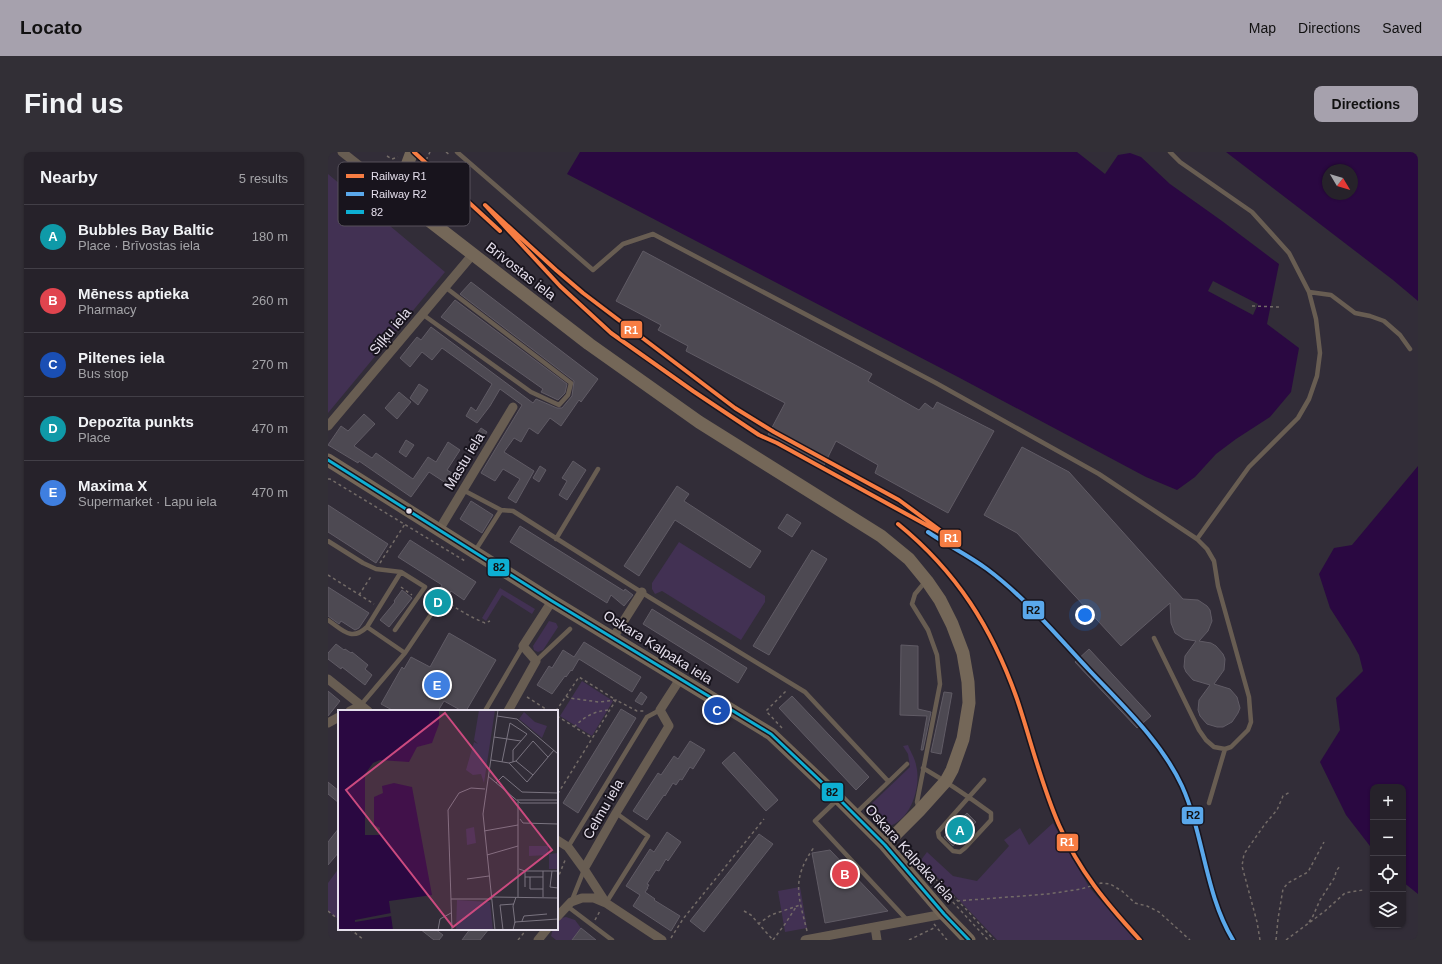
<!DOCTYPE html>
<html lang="en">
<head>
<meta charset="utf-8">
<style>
  body { margin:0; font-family:Arial,sans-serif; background:#322f36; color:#f1f3f6 }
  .controls { position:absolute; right:12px; bottom:12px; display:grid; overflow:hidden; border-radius:8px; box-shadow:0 1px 3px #0004 }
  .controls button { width:36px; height:36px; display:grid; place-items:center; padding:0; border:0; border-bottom:1px solid #423f47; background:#26222a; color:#f1f3f6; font:20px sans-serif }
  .compass { position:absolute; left:994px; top:12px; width:36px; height:36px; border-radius:50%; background:#26222a; box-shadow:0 1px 3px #0004; rotate:128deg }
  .you { position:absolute; left:757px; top:463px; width:14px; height:14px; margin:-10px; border:3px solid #fff; border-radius:50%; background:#1a73e8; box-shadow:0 0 0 6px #1a73e833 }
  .badge { display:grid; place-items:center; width:26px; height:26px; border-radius:50%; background:#a6a1ad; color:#fff; font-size:13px; font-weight:700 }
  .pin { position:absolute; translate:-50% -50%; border:2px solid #fff; box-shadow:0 1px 4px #0006 }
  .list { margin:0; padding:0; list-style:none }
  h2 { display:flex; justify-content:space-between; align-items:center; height:52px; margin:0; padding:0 16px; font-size:17px }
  h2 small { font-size:13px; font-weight:400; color:#a4a4a8 }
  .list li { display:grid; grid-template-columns:26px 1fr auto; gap:12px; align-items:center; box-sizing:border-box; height:64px; padding:0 16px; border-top:1px solid #423f47 }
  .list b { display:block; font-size:15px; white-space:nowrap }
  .list p { margin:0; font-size:13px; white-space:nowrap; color:#a4a4a8 }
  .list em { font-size:13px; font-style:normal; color:#a4a4a8 }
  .icon { flex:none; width:22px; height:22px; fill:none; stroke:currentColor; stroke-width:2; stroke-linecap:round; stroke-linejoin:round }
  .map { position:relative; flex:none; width:1090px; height:788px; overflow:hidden; border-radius:8px }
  header { display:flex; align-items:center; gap:24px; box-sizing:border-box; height:56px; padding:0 20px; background:#a6a1ad; color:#111 }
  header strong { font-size:19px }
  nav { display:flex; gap:22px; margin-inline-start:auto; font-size:14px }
  .intro { display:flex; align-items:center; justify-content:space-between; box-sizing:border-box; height:96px; padding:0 24px }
  h1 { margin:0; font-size:28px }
  .button { padding:10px 18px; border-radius:8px; background:#a6a1ad; color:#111; font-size:14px; font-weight:700 }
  main { display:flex; gap:24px; padding:0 24px }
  aside { flex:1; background:#26222a; border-radius:8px; box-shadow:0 1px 3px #0004 }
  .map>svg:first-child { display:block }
  .green { fill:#423153 }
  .water { fill:#2a0841; fill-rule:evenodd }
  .pier { fill:#322d38 }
  .building { fill:#4d4952; stroke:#605b65 }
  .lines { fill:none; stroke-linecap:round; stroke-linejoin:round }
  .path { stroke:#736b67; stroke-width:1.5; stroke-dasharray:3 3; stroke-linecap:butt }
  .lane { stroke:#685d52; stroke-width:4.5 }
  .street { stroke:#685d52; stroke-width:9 }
  .secondary { stroke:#746758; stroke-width:13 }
  .bus-1-casing { stroke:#18141d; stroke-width:6 }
  .bus-1 { stroke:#0dafd3; stroke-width:3 }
  .rail-1-casing { stroke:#18141d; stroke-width:7 }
  .rail-2-casing { stroke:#18141d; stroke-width:7 }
  .rail-1 { stroke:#f77d43; stroke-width:4 }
  .rail-2 { stroke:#5aa8eb; stroke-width:4 }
  .bus-dot { fill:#e5dfec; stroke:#18141d; stroke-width:1.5 }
  .labels { text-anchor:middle; stroke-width:4; stroke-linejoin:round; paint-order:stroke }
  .street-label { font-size:14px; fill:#e5dfec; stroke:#18141d }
  .inset-road { fill:none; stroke:#7a7480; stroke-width:1 }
  .view { fill:#cb4a7f; fill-opacity:0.15; stroke:#cb4a7f; stroke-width:2 }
  .inset-edge { fill:none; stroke:#e5dfec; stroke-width:2 }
  .key { fill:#18141d; stroke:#56515b; stroke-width:1 }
  .key-label { font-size:11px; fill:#e5dfec }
  .line-badge { stroke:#18141d; stroke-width:1.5 }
  .badge-label { font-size:11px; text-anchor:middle; font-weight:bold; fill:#fff }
  .pale-badge-label { font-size:11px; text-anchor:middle; font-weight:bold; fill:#111 }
</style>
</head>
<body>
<header>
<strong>Locato</strong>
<nav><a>Map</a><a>Directions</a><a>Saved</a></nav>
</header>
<div class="intro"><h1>Find us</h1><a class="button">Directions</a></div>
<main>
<aside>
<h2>Nearby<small>5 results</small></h2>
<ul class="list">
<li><span class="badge" style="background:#0f9aa8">A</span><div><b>Bubbles Bay Baltic</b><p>Place · Brīvostas iela</p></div><em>180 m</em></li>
<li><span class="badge" style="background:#e0444e">B</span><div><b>Mēness aptieka</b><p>Pharmacy</p></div><em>260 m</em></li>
<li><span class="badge" style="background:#1a4fb4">C</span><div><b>Piltenes iela</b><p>Bus stop</p></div><em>270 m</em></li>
<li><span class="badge" style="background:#0f9aa8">D</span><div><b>Depozīta punkts</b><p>Place</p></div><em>470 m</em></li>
<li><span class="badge" style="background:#3f7fe0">E</span><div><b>Maxima X</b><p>Supermarket · Lapu iela</p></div><em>470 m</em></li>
</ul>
</aside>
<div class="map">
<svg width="1090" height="788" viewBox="0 0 1090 788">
  <rect width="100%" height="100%" fill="#322d38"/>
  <path class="green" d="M0,22L117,120L0,261Z
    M351,390L437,444V450L413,488L334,439L327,442L324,437V431Z
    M172,436L207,457L204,462L174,443L158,469L154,466Z
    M221,469L228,471L230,475L215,498L210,500L206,498L205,494Z
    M254,529L285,549L264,584L232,564Z
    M580,593C582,599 587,606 588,613C594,635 582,672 557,675L538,657L582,615L580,602L575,594Z
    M725,671L761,735L807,788H669L593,708L599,700L625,724L649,729L681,694L676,688L692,676L701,693Z
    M11,716V768L0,759V731Z
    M472,735L479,776L457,780L450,739Z
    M238,765L247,768L253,776L244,788H228L223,784L225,777H229V770L233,766Z"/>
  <path class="water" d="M252,0H749L777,22L790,3L802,1L813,5L842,32L894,69L951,112L939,172L971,196L963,240L942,265L908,287L888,302L867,325L849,338L818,325L630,225L239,22Z
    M898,0H1090V149L1065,128ZM1000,18H1024V42H1000Z
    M1090,314V742L1075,730V635H1045V698L1018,663L992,610L1012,578L1008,546L1035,519L1031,503L1022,487L1002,456L991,422L1006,396L1024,393Z"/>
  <path class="pier" d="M885,129L930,152L925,163L880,139Z"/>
  <path class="building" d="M315,99L544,222L540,229L591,258L597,251L605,257L609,250L666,279L620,361L547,321L550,313L508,289L496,313L440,283L457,251L358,199L360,194L330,178L333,173L288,149Z
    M143,130L270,227L253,250L251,248L233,274L222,266L210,282L201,276L193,290L186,286L176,300L206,319L188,351L180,346L192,327L175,317L167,329L153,321L194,253L172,237L162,254L149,271L138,264L143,255L148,259L164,232L114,196L104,208L94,200L82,215L72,206L89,185L93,188L103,175L205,251L208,247L229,256H234L244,244L246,229L132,142Z
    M127,148L239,232L237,241L230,248L213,240L215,237L113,165Z
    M91,232L100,238L90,253L82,246Z
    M71,240L83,250L69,267L57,256Z
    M36,262L47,272L26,294L44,306L48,301L85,327L100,305L108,310L120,290L132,298L119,318L131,325L124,335L101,320L83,345L31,309L30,311L0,293L13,274L20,279Z
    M153,276L159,280L147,299L141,294Z
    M78,288L86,293L78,305L71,300Z
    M694,295L741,320L855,447L870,448L879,454L882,458L884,469L880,479L871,489L883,491L888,494L895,502L897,507L896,518L886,532L902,537L909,545L912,556L910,561L904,570L895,575H889L879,572L872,564L870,558L871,548L882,533L865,528L858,520L856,515L857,504L868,489L856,487L847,481L843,471L842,451L793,494L689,381L656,363Z
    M245,309L258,318L239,348L231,343L239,329L234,326Z
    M212,314L218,318L211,330L205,326Z
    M349,334L361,342L356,349L433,399L422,416L347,368L311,424L296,414Z
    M143,349L165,363L154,381L132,367Z
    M0,353L60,392L48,411L0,380Z
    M459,362L473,371L464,385L450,376Z
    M192,374L296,439L297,437L305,443L296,454L283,443L279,451L182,390Z
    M82,388L148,430L136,448L123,439L113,455L104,450L114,433L70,405Z
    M484,398L499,407L441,503L425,494Z
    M0,435L41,461L31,476L27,478L13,469L11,472L0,464Z
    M74,438L84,446L61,475L52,468L67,450L66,449Z
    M324,457L419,516L410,531L315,472Z
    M121,481L168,508L138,559H134L116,549L110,559H66L53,552L74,515L76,517L83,505L102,515Z
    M256,490L313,525L304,540L251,507L244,519L243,518L238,525L237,524L224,542L209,533L221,514L224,516L235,498L246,505Z
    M8,492L16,498L17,497L23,501L24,500L40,513L37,517L44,523L37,533L14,515L13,517L0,507V501Z
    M573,493L590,494V557L603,560L595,598H593L599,564L572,563Z
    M761,497L823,564L809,576L747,510Z
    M0,539L12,549L0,564Z
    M313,540L319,545L314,553L307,549Z
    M616,540L624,541L613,602L603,600Z
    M464,544L541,625L528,638L451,556Z
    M293,557L308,566L250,661L235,651Z
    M362,589L377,598L365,617L362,615L354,628L352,627L348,633L345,631L337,644L336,643L319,668L305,659L330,621L333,623L346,604L350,607Z
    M406,600L450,648L438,659L394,611Z
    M0,630L11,639V651L0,642Z
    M639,661L648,670L625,694L616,685Z
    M11,676V700L0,713V690Z
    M339,680L353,690L340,709L338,707L331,719L328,718L319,732L321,733L319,736H320L317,740L327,747L326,748L352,764L343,779L305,754L312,743L298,734L322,697L326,700Z
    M431,682L445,692L376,780L362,769Z
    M502,698L560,759L497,771L484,701Z
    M253,776L268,788H244Z
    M92,777H107L115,783L111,788H106Z
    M142,777H161L152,788H134Z"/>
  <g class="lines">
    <path class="path" d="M102,0C97,10 88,29 92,41C95,47 101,51 104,56
      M118,0L122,3
      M59,4L64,7L70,5
      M924,154L951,155
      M0,327H2L137,409
      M52,411L77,372
      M0,423L46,452
      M73,435L84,443
      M103,439C120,451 137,463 157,471L162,469
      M31,443L44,423
      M238,544L241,546L271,550L288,548L309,559H316
      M199,545L221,559
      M228,559L251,525L288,548L229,643
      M229,564L264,586
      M246,575C257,564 267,559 281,558
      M454,576L438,559L459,538
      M573,693L637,756L666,788
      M584,706L660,788
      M229,728L238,706
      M629,749L720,742L753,737L773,731L782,732L794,739L807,751L819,754L831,760L862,788
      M0,759L11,768
      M416,759L423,763L445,788
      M267,768L272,759
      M981,770L985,764L992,748L1007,725L1008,719L1013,713
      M430,772L443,763L472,753
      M606,772L619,788
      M22,777L36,788
      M479,779C470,742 463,727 487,694
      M343,786L355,767L436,667
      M190,788L199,777
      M445,788L457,772L468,755
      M581,788L608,775
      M932,788L929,770L914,714L916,702L937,672L949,658L955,644L962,640
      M948,788L950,767L955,737L960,731L980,720L996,690
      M958,788L997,759L1017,741L1035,738"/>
    <path class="lane" d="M129,0L265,118L295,92L325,82L608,231L771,322L869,387L879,397L886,409L890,434L921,545L922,558L923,570L920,578L903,595L897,597L886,595L878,588L871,578L826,486
      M842,0L852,10L924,60L961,101L981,140L988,167L992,201L989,224L981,247L970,266L921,315L869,387
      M981,140L1003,143L1027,161L1042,164L1056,169L1072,183L1082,197
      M94,162L203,240L231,253L240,243L243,231L117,135
      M135,338L173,358L147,399
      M173,358L185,359L321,445L477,540L560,629
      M228,387L270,317
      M0,389L35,411L48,417L73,420L97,435L67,478
      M0,468C15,478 23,490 39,475L73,420
      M39,475L77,501
      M208,509L242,477
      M32,554L77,501L106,458
      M157,559L195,494
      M595,616C619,630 641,645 663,661V668L637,696L632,700L625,699L611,685L610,680L656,628
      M510,647L487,669L580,769
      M881,651L897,597
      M591,657L589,650L612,532L609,503L600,478L584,452L587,442L597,430
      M527,662L579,612
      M240,695L319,565L332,558
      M244,748L256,718
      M278,751L320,684L288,661
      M239,754L284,788"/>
    <path class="street" d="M14,0L76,49
      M0,274L145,102
      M111,378L185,255
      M285,486L314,440
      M0,527L40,559
      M22,559L32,554
      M180,559L208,509L195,494L224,449
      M0,571L11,565
      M229,688L240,695L256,717L278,751
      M256,717L288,661L341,574L332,558L352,527
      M229,765L243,750L254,746H266L278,751L334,788
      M547,775L549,788
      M210,788L219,777
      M477,788L616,762"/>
    <path class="secondary" d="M84,0C76,21 73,27 76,49L261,192L371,270L553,384L581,407L599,429L612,448L624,472L635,501L640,530L641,551L635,587L624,618L618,629L591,659L557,693
      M0,308L224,449L443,582L501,637L557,693L616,762L641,788"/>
    <defs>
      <path id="bus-1" d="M0,308L224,449L443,582L501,637L557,693L616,762L641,788"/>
    </defs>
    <use href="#bus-1" class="bus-1-casing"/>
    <use href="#bus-1" class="bus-1"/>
    <defs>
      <path id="rail-1" d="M86,0L172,79
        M157,53L228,118L255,141L407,256L446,280L571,348L624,387L449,291L431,283L365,239L283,181L232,134Z
        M570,372C629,420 664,476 689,547C703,589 713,632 731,673C751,719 779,752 812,788"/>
      <path id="rail-2" d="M600,380C619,393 640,403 659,417C698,446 729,484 762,519C795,554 833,589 854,634C876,683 877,742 905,788"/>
    </defs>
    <use href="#rail-1" class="rail-1-casing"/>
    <use href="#rail-2" class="rail-2-casing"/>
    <use href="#rail-1" class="rail-1"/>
    <use href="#rail-2" class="rail-2"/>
  </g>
  <circle class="bus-dot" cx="81" cy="359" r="3.5"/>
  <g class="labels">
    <g class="street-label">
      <text transform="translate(193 119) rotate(38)" y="5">Brīvostas iela</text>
      <text transform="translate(62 179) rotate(-50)" y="5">Siļķu iela</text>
      <text transform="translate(136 309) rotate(-59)" y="5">Mastu iela</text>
      <text transform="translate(330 495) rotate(32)" y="5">Oskara Kalpaka iela</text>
      <text transform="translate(275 657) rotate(-60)" y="5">Celmu iela</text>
      <text transform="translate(582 701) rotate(48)" y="5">Oskara Kalpaka iela</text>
    </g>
  </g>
  <g transform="translate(10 558)">
    <rect width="220" height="220" fill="#322d38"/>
    <path d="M141,0H157L146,73L143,64L135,65L128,60L136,32L140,34L136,30ZM186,2L197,12L209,16L204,28L181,9ZM136,117L138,133L129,135L128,119ZM191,136H210V145L191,146ZM220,143V159H211V144ZM119,190L152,192L155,220H118Z" fill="#423153"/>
    <path d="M0,0H101V14L94,33L79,37L71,52L42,50L35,53L27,64V125H41L42,118L36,115V87L45,83L44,76L56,73L74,77L94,185L51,191L55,220H0Z" fill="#2a0841"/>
    <path d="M53,203L54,206L17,212V210Z" fill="#322d38"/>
    <path class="inset-road" d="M159,6L179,9L220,44M156,27L183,31L175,40V52M153,50L171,53L189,72L195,65L178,51L171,53M178,51L195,31L210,47M164,52L172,13L189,24L183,31M195,65L216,40M150,66L182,93H220M158,73L165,66L184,82L220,83M179,90H220M180,92V187M182,109L185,113L220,114M146,121L180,115M149,145L180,136M181,159L187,161H220M214,161L212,177L220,178M187,167H192V179H205M192,167H205M129,169L151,166M187,177V161M154,187L220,188M205,187V161M113,189H154M184,211L186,206L209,204M177,213L175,196L178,187M100,220L102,209L113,203M114,220L110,100L121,83L133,78L147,79M157,220L145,104L160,0M165,220L162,195L176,194M175,220L177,212L220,209"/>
    <path class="view" d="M107,3L214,140L115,217L8,80Z"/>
    <rect width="220" height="220" class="inset-edge"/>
  </g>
  <rect x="10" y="10" width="132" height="64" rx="6" class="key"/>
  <rect x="18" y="22" width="18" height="4" fill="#f77d43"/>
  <rect x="18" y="40" width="18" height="4" fill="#5aa8eb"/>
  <rect x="18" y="58" width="18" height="4" fill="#0dafd3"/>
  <g class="key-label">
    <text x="43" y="28">Railway R1</text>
    <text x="43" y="46">Railway R2</text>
    <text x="43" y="64">82</text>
  </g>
  <g class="line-badge">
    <rect x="292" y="168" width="23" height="19" rx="4" fill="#f77d43"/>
    <rect x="611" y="377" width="23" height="19" rx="4" fill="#f77d43"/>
    <rect x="159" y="406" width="23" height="19" rx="4" fill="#0dafd3"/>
    <rect x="694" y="448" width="23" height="20" rx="4" fill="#5aa8eb"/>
    <rect x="493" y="630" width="23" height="20" rx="4" fill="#0dafd3"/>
    <rect x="853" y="654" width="23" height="19" rx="4" fill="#5aa8eb"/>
    <rect x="728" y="681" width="23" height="19" rx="4" fill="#f77d43"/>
  </g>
  <g class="badge-label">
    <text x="303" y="182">R1</text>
    <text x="623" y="390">R1</text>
    <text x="739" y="694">R1</text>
  </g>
  <g class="pale-badge-label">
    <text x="171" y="419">82</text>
    <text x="705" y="462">R2</text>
    <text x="504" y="644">82</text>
    <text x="865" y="667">R2</text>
  </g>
</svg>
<div class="controls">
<button>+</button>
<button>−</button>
<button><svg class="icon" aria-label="locate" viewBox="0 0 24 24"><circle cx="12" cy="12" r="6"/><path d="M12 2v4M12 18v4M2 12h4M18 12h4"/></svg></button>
<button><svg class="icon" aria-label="layers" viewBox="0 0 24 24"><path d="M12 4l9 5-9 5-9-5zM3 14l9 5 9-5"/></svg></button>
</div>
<svg class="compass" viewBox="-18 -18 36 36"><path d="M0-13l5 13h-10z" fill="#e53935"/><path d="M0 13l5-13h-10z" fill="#a4a4a8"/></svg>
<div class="you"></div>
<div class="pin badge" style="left:632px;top:678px;background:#0f9aa8">A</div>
<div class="pin badge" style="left:517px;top:722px;background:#e0444e">B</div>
<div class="pin badge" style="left:389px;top:558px;background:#1a4fb4">C</div>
<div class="pin badge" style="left:110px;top:450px;background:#0f9aa8">D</div>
<div class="pin badge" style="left:109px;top:533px;background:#3f7fe0">E</div>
</div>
</main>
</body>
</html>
